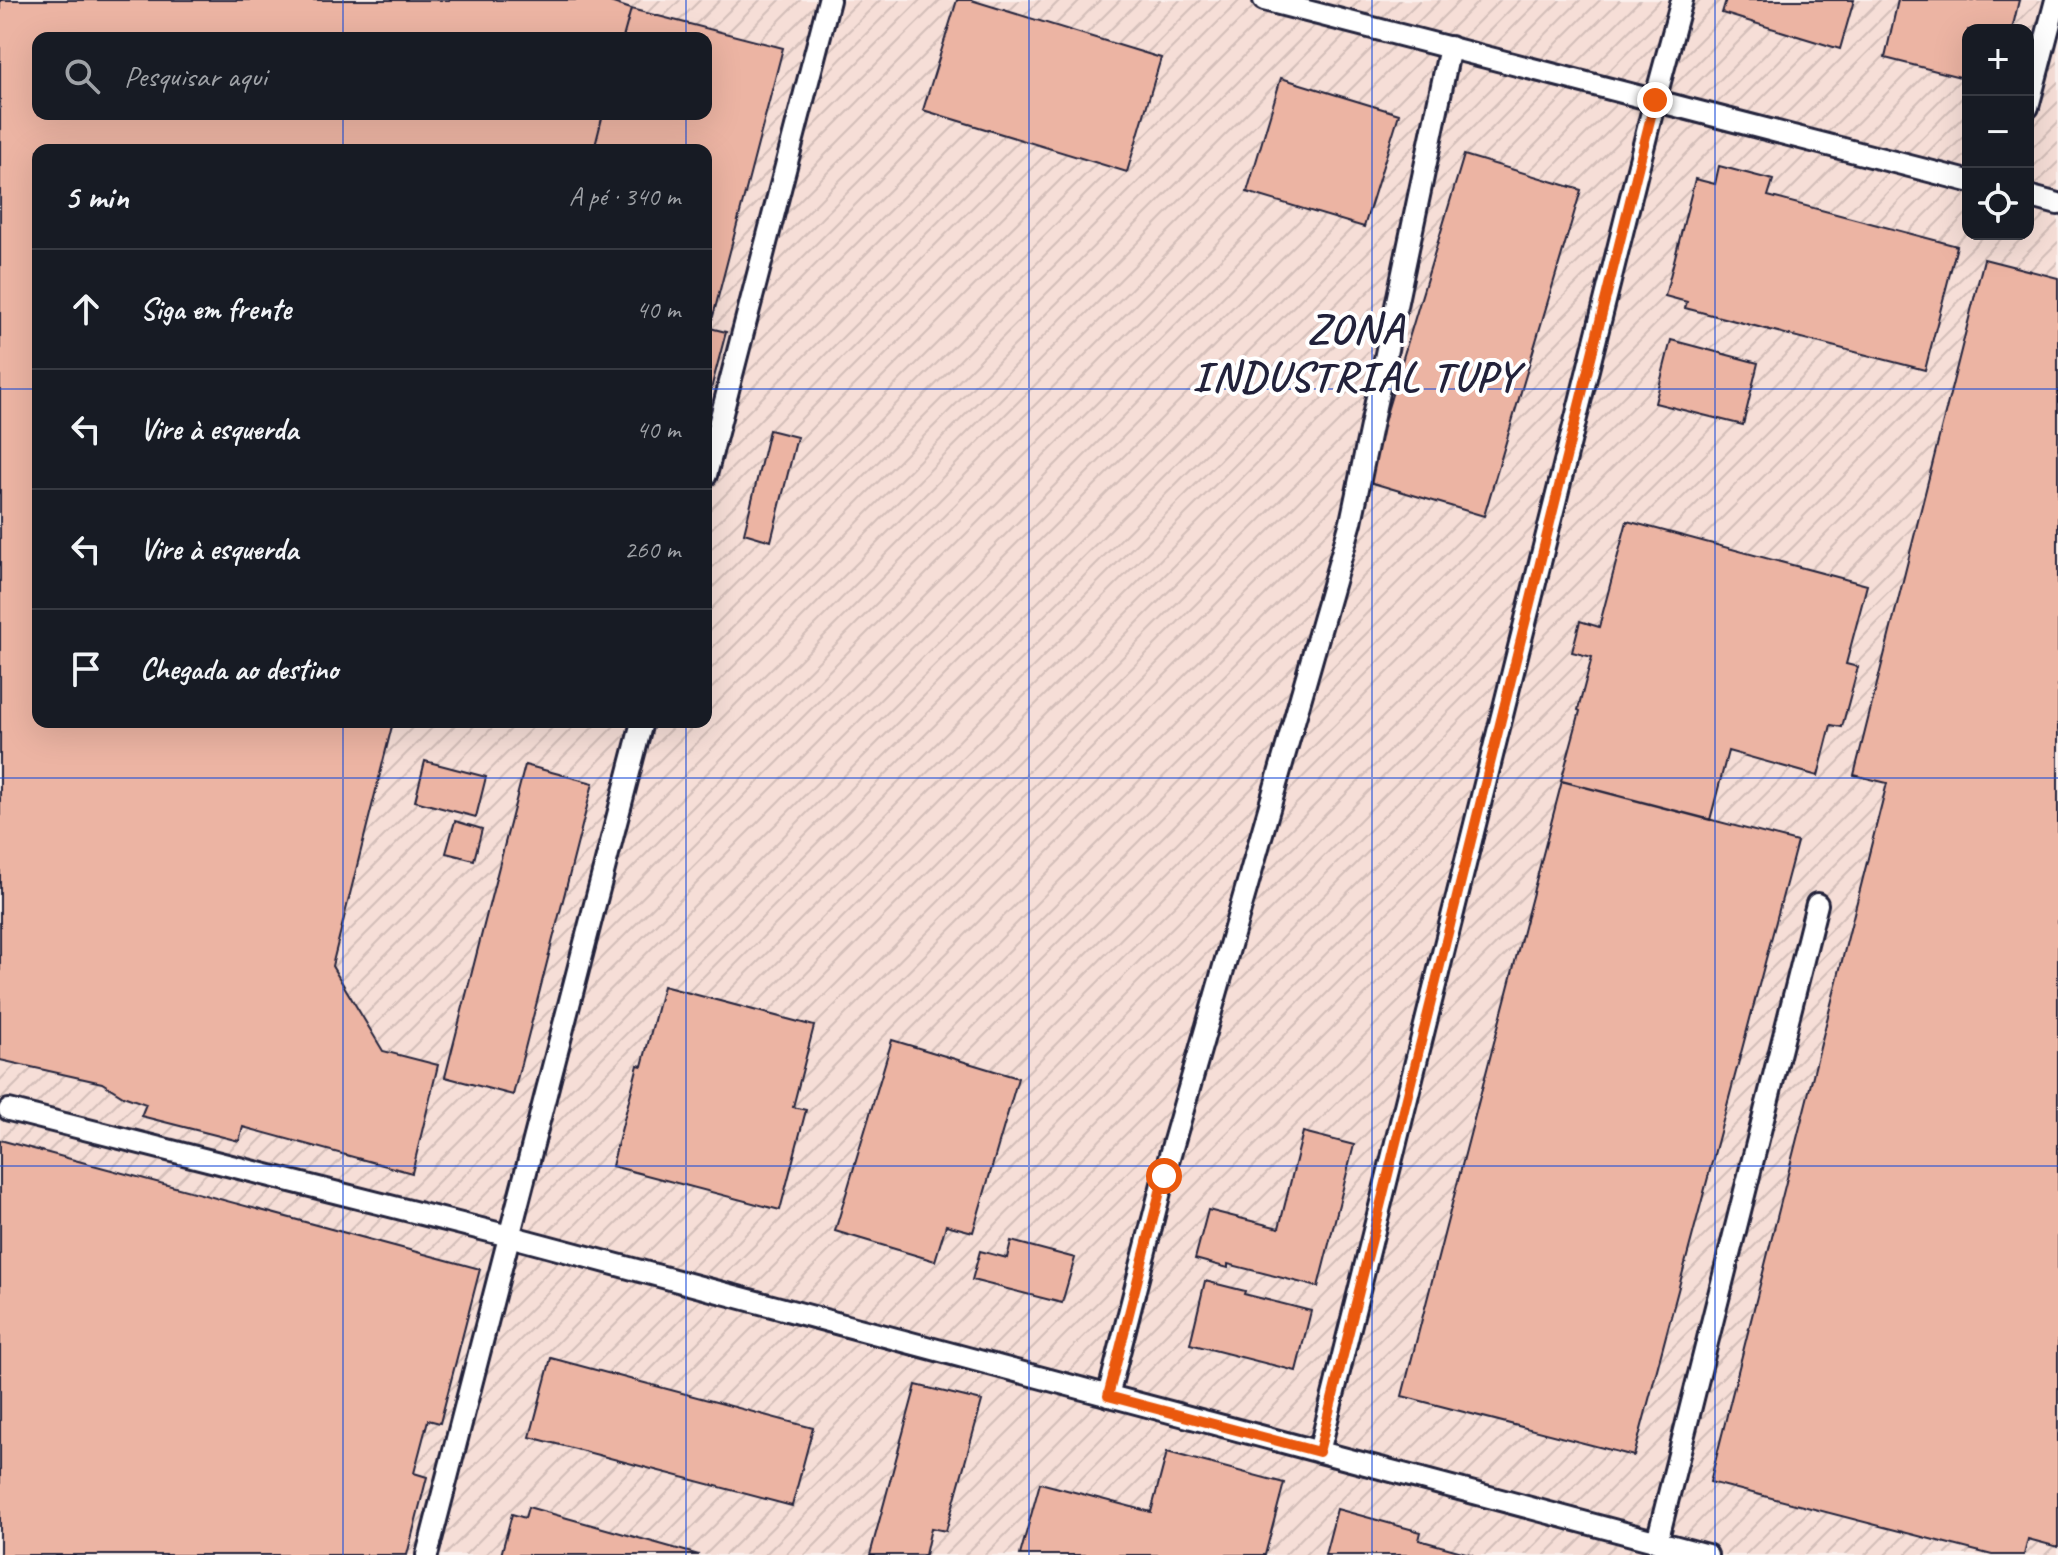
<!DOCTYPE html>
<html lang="pt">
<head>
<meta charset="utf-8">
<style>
  body { margin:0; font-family:Caveat,sans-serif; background:#242831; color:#f1f3f6 }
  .controls { position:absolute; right:24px; top:24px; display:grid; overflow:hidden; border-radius:16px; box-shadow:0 8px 32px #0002 }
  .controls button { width:72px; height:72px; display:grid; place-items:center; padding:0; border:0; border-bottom:2px solid #363941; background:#171b24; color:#f1f3f6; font:40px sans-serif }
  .stop { position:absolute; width:24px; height:24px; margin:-18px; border:6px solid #ea580c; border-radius:50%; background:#fff }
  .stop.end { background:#ea580c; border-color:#fff; box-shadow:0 2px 8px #0008 }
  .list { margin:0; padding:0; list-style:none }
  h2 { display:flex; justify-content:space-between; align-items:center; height:104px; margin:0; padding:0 32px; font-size:34px }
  h2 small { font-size:26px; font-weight:400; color:#9ea1a6 }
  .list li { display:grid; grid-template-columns:52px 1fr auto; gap:24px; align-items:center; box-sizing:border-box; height:120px; padding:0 32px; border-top:2px solid #363941 }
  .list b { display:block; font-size:30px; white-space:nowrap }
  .list em { font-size:26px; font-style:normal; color:#9ea1a6 }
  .icon { flex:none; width:44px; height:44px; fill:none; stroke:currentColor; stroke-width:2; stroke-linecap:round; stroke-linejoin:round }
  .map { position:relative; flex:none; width:2058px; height:1555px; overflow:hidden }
  .search { position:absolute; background:#171b24; box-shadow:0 8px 32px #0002; left:32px; top:32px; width:680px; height:88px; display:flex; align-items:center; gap:20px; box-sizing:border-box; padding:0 28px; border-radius:16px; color:#9ea1a6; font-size:30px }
  .panel { position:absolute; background:#171b24; box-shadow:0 8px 32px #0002; left:32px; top:144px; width:680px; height:584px; border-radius:16px }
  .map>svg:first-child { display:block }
  .industrial { fill:url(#industrial-furrows); fill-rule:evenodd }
  .building { fill:#ecb4a3; stroke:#22223b; stroke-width:2 }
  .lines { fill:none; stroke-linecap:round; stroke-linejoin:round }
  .service-casing { stroke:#22223b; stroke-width:26 }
  .service { stroke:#fff; stroke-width:20 }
  .route { stroke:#ea580c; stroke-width:10 }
  .grid { fill:none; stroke:#1d4ed8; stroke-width:2; stroke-opacity:0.55 }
  .labels { text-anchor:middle; stroke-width:8; stroke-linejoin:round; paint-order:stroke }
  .district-label { font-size:42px; font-weight:bold; letter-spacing:2px; fill:#22223b; stroke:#fff }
</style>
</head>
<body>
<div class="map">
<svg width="2058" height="1555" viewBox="0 0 2058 1555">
  <defs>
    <pattern id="industrial-furrows" width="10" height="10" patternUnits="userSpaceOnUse" patternTransform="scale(2)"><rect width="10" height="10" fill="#f6ded7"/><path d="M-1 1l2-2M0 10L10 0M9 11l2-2" fill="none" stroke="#d3beb9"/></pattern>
  </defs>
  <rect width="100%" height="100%" fill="#fbf0ed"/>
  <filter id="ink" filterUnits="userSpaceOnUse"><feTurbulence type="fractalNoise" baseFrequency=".0125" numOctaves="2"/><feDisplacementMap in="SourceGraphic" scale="16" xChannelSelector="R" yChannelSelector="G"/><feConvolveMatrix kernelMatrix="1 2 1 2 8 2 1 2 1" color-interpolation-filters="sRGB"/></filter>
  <g filter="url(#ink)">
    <path class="industrial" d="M0,0H2058V1555H0ZM1968,30H2028V234H1968ZM38,38H706V114H38ZM38,150H706V722H38Z"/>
    <path class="building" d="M0,0H604L631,9L623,38H38V114H603L594,150H38V722H393L332,966L383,1051L438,1065L412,1173L243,1127L239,1141L141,1116L146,1104L123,1096L102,1083L0,1060Z
      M957,0H971L1161,58L1127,172L923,110Z
      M1726,0H1854L1840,49L1722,13Z
      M1898,0H2019L2012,30H1968V79L1885,58Z
      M631,9L783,48L710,328L726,332L706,408V150H594L603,114H706V38H623Z
      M1281,78L1399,114L1364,227L1247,192Z
      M1464,155L1581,190L1484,516L1366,481Z
      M1719,166L1773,180L1768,196L1957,246L1925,370L1685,308L1687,302L1665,296L1695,179L1715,184Z
      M1984,259L2058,278V1547L2028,1539L2024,1555H1992L1710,1482L1887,783L1854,775Z
      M1671,340L1758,363L1743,425L1655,403Z
      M769,430L797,437L771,541L744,533Z
      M1627,521L1867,585L1846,664L1858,667L1842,727L1831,725L1818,776L1728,751L1710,820L1561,781L1580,711L1578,710L1592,657L1572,652L1580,621L1599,627Z
      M425,761L486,777L476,817L415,801Z
      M525,765L593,783L513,1095L445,1077Z
      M1562,781L1797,842L1634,1456L1402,1396Z
      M455,821L482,829L474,860L446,853Z
      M663,986L814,1026L793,1107L806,1110L780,1210L612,1166L638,1065L642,1066Z
      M892,1040L1018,1078L973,1232L946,1225L935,1261L835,1231Z
      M1303,1132L1354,1145L1318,1287L1228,1264V1268L1195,1259L1208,1210L1279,1228Z
      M0,1140L480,1269L440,1423L428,1420L414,1473L427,1477L407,1555H0Z
      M1011,1241L1075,1258L1062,1303L972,1280L980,1251L1007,1258Z
      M1205,1281L1245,1291L1244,1294L1311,1311L1296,1371L1190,1344Z
      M551,1358L813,1428L792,1506L530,1437Z
      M916,1385L982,1401L946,1531L931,1528L925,1555H870Z
      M1167,1452L1284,1483L1265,1555H1020L1040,1483L1151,1512Z
      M528,1507L699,1555H501L512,1514L525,1518Z
      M1337,1509L1421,1532L1419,1540L1473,1555H1325Z"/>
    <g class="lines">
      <defs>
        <path id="service" d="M1264,0L1968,181
          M2028,107L2056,0
          M2028,196L2058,204
          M706,475L829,0
          M9,1110L509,1236L1707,1555
          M1108,1396L1164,1176L1351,522L1450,47
          M1319,1452L1655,100L1682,0
          M1657,1542L1817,904
          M427,1555L642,722"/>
      </defs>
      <use href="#service" class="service-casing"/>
      <use href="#service" class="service"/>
    </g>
  </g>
  <g class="lines" filter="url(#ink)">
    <path class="route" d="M1164,1176L1108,1396L1319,1452L1655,100"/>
  </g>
  <path class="grid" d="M343,0V38M686,0V38M1029,0V1555M1372,0V1555M1715,0V1555M343,114V150M686,114V150M0,389H38M706,389H2058M343,722V1555M686,722V1555M0,778H2058M0,1166H2058"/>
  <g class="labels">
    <g class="district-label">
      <text x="1356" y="342">ZONA<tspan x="1356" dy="48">INDUSTRIAL TUPY</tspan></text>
    </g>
  </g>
</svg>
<div class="controls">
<button>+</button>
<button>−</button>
<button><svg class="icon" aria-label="locate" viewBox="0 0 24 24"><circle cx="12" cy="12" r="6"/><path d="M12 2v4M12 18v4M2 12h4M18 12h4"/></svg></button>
</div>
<div class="stop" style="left:1164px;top:1176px"></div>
<div class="stop end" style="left:1655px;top:100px"></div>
<div class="search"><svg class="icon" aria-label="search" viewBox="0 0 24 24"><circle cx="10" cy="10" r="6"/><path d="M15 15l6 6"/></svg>Pesquisar aqui</div>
<section class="panel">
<h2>5 min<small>A pé · 340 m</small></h2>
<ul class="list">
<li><svg class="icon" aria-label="ahead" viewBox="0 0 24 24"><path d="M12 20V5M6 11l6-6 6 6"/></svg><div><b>Siga em frente</b></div><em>40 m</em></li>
<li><svg class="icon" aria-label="left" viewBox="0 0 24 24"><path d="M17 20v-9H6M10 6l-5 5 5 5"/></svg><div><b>Vire à esquerda</b></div><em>40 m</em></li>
<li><svg class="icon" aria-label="left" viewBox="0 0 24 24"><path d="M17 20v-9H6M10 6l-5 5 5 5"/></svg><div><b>Vire à esquerda</b></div><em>260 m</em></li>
<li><svg class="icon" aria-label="arrive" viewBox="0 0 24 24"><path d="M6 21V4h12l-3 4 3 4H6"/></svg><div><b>Chegada ao destino</b></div></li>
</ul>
</section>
</div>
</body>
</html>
